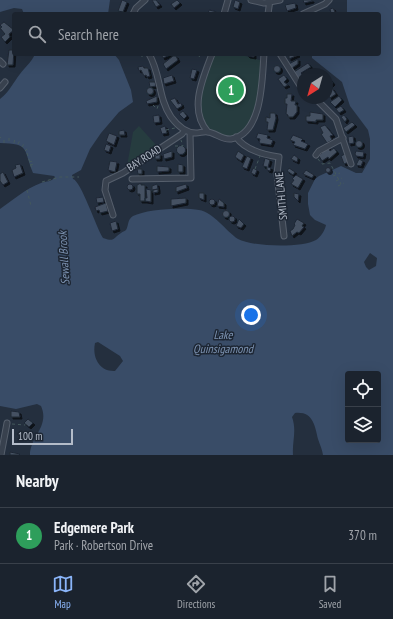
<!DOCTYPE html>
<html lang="en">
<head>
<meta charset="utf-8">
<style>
  body { margin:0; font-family:"PT Sans Narrow",sans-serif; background:#242b36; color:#f1f3f6 }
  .controls { position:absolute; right:12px; bottom:12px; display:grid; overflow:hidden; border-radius:4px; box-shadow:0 4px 16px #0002 }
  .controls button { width:36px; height:36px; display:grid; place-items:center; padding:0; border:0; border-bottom:1px solid #39404a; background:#1b232e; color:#f1f3f6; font:20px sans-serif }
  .compass { position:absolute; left:297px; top:68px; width:36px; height:36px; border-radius:50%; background:#1b232e; box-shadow:0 4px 16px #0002; rotate:217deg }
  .scale { position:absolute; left:12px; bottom:10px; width:61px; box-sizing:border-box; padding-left:4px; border:2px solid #b4bcc9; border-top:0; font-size:11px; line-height:14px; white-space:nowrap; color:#b4bcc9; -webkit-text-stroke:3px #1d2633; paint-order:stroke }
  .you { position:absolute; left:251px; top:315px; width:14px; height:14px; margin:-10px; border:3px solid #fff; border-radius:50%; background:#1a73e8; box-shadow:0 0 0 6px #1a73e833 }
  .badge { display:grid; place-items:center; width:26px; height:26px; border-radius:50%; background:#8ab4f8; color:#fff; font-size:13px; font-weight:700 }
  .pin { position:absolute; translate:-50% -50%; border:2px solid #fff; box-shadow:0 1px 4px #0006 }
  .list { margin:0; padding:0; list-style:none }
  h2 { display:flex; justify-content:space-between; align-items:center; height:52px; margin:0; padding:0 16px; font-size:17px }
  h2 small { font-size:13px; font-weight:400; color:#a0a4aa }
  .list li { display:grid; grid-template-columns:26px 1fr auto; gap:12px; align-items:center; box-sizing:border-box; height:56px; padding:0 16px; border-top:1px solid #39404a }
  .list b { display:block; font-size:15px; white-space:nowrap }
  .list p { margin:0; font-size:13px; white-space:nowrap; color:#a0a4aa }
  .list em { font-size:13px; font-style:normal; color:#a0a4aa }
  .icon { flex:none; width:22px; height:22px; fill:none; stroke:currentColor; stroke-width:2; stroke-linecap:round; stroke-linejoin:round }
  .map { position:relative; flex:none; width:393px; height:455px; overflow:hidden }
  .search { position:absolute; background:#1b232e; box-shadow:0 4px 16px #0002; left:12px; right:12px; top:12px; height:44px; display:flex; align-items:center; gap:10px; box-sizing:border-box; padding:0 14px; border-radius:4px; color:#a0a4aa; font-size:15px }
  .sheet { height:108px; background:#1b232e }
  nav { display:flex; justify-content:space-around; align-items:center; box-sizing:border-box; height:56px; border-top:1px solid #39404a; background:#1b232e; font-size:11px; color:#a0a4aa }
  nav a { display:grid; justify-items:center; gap:2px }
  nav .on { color:#8ab4f8 }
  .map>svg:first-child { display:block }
  .green { fill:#263c3f }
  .water { fill:#394c67; fill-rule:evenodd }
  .building { fill:#455162; stroke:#1f2835; filter:url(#shadow) }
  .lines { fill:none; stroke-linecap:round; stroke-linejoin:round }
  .minor-casing { stroke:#565f6c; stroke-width:7 }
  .path { stroke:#44595c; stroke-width:1; stroke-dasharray:3 3; stroke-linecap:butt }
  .minor { stroke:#38414e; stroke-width:5 }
  .labels { text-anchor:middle; stroke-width:3; stroke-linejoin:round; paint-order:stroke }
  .street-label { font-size:11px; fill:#b4bcc9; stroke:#1d2633 }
  .water-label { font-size:12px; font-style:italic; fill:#7c92b1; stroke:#1d2633 }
</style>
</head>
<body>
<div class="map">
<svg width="393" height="455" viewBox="0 0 393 455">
  <defs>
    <filter id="shadow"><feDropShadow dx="2" dy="2" stdDeviation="0" flood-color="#0009"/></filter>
  </defs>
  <rect width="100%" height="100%" fill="#242f3e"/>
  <path class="green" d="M212,54H238L263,61L259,103L248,130L231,139C224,137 212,135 208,131C189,113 206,75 212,54Z
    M139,126L156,145L127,166L133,132Z"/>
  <path class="water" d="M0,0H110L108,14H24L22,9L14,8L0,12Z
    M347,0H393V455H323C322,449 320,445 318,439C315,426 313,411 295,413L292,417C297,431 292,441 293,455H30C30,437 50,426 41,406L37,404L16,409L0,406V209C13,200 25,189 41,183C46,181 52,182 55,177L54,176L33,173C23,148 30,144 0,143V99C9,92 13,83 20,74C25,67 31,63 35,54H114L119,60L131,90L133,102L119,112L101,133L90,149L81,170L72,175L73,179C81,181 96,227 103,238C115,242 112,239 121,233C123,231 124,232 126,230C129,225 127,220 133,216C146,209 184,207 199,210C213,212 226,231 238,239C253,247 302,248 316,240C321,237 325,230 326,225L315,220L310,215L308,204V193L315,179L319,176L341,166L356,173H362L370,159V139L368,130L350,106L342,82L312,58V54H379V14H347ZM370,253L377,258L376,266L369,270L366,267L364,262ZM98,342L120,356L123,361L115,371C99,372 92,357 95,343ZM348,374H378V440H348Z"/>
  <path class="building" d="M122,0L127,2L123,12L118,11Z
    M152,0H156L160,5L156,7Z
    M177,0L180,3L174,8L171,4Z
    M235,0L240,2L238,9L233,7Z
    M303,0H312V1L304,3Z
    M295,3L296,8L287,11L285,5Z
    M333,8L336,14H329L331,13L330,9Z
    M209,10L217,12V14H208Z
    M4,22L14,30L9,34L10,37L5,42L1,37L5,34L0,28L2,27L0,25Z
    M9,50H14L13,65H7Z
    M161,54H170V55L163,58Z
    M246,54H254V57L248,56Z
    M289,54H297L298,55L289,59Z
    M173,56H176L178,60L166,69L163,64Z
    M298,59V64L292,68L289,64Z
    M308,63L311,67L301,73L303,75L298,78L294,72Z
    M273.5 69a3.5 3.5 0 1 1 7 0a3.5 3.5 0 1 1-7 0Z
    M143,66L144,68H148L150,76L147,77L146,75L144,76L141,70L139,71L138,67Z
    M192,69L197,70L194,79L190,78Z
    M316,69L319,73L313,74L312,73Z
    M172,75L174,81L164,84L163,78Z
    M284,75L287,79L284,82L288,85L284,87L278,79Z
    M330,79L333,83L329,87L327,81Z
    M149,82H155L156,86L150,87Z
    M146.5 91a3.5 3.5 0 1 1 7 0a3.5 3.5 0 1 1-7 0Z
    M332,88L336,94L330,98L327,92Z
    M287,94H292L291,101H296L295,105H297V112L293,117H288V115L286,114L287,104H285V98H287Z
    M157,96V102L147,104L146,101Z
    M339,96L342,100L335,107L330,102Z
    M175,98L178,104L181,103L182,106L177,109L170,100Z
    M341,106L344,110L339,113L336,109Z
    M183,111L187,116L184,119L179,114Z
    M310,112L323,114V120H316V122L306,121V116H310Z
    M270,113H275L276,118L273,130H267L268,122H266V117L270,118Z
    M159,115L160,122L154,123L153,116Z
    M344,115L347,119L345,122L341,117Z
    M352,122L355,125L346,132L343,128Z
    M325,125L333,135L330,136L332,140L327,143L321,134L323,133L320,127Z
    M165,126L167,133L162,134L160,128Z
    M124,130L125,135H119V131Z
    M109,133L117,136L114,145L106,141Z
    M258,133L268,135L267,138L273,140L271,145L259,143L260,139L256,138Z
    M293,135L303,139L301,141L308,144L305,149L293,145L295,142L290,140Z
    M353,136L354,143L349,144L348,137Z
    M355.5 144a3.5 3.5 0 1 1 7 0a3.5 3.5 0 1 1-7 0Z
    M106,144L111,146L109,152L104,150Z
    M176.5 150a4.5 4.5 0 1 1 9 0a4.5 4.5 0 1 1-9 0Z
    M328,147L330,151L334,148L337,152L329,159L328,157L322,161L319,156Z
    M172,151V157L164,159L163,154Z
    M238,151L244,155L241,161L235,157Z
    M356,151L364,152L363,157L356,156L355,154Z
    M160,154V159H155V155Z
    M345,154L349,162L344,164L341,156Z
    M294,155L298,158L297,162L291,159Z
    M247,156L251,158L247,169L242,167Z
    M265,158L270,160L268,167L271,168L270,171L267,170V167L263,166Z
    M359,159L363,161L361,166L356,165Z
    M110,161L117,162L115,172L108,170Z
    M20,164L23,173L14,177L12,170L16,168L15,165Z
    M178,164L183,165V172H178Z
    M157,166L169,167V171L157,172Z
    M325.5 170a2.5 2.5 0 1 1 5 0a2.5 2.5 0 1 1-5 0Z
    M253,168L257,170L255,175L251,173Z
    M289,168L295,172L293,175L287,171Z
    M137,169H142V174H138Z
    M306,170L314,175L312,178L303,174Z
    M3,172L8,182L3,185L0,181V174Z
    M296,175L303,179L298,188L291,184L294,180L292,179Z
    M141,183V185H145V201H140V194H137V185Z
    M157,184L158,189L152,190V186Z
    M186,184L187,188L176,192V187Z
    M127 187a3 3 0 1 1 6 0a3 3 0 1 1-6 0Z
    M146,189L151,190V202L145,201V198H147Z
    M158,189V192L153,193V190Z
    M199,193H204V200L199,198Z
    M294,193L299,194L298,201L294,197Z
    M103,197L104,202L97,203L96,198Z
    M186,198V203L171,206V199Z
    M209 202a3 3 0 1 1 6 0a3 3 0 1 1-6 0Z
    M219,199L224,203V207L217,206Z
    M106,203L108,211L100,213L99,210L96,211L95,207Z
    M222.5 214a3.5 3.5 0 1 1 7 0a3.5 3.5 0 1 1-7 0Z
    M229 219a3 3 0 1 1 6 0a3 3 0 1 1-6 0Z
    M239,219L244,224L241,228L236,226Z
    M297,219L304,223L302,226L304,227L299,233L297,232L292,236L290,231L293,229L295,225L294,224Z
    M116,221L118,229L112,231L110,223Z
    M11,411L19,412L20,417H11Z
    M28,419L33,423L29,427L24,423Z
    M10,452L20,454L19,455H10Z"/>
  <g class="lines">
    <defs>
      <path id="minor" d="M251,0L264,3L280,0
        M133,14L136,8L145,0
        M224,14L228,0
        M268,14L270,0
        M303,14L325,4L329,0
        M149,54C161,74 158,98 171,117C177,125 186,133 196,133C200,133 204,131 208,132C216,133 222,140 231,139C263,134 262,78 264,54
        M280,54L299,84L303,88
        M0,61L3,64
        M0,88L5,82
        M315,98L336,119L351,164
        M208,132C188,110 203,78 212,54
        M236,137C245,150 265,155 279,157L277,174L284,236
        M316,155L319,151L343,138
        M132,179L191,178L190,133
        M113,215L105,190L106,181L123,173L182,134L185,130
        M1,455L7,423"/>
    </defs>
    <use href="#minor" class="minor-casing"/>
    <path class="path" d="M142,54V57
      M199,57L201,54
      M153,105L157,109L159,103
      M166,130L175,128
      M0,138L1,137
      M9,138V142
      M4,143V140
      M14,143L15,138
      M18,144L20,140
      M175,146H183L181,140
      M22,147L25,142
      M25,151L29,147
      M27,153L32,169
      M318,159L322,164L330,163L341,184
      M29,162L33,161
      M30,165L34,164
      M255,169L260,156
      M333,176L340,173
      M336,181L342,178
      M42,182L60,177H79
      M338,186L344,183
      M27,190L31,206
      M12,424L25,425"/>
    <use href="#minor" class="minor"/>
  </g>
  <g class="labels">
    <g class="street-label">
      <text transform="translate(144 158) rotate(-33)" y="4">BAY ROAD</text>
      <text transform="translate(281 196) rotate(-95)" y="4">SMITH LANE</text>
    </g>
    <g class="water-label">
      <text transform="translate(64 258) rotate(-93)" y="4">Sewall Brook</text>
      <text x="223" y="339">Lake<tspan x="223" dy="14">Quinsigamond</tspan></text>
    </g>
  </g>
</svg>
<div class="controls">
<button><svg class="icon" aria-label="locate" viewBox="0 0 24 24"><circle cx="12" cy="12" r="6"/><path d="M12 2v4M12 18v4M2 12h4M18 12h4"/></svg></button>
<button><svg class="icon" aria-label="layers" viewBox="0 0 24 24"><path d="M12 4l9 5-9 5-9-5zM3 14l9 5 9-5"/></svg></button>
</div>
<svg class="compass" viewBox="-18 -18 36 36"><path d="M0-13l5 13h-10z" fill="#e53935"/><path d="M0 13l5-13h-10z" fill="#a0a4aa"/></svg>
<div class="scale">100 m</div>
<div class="you"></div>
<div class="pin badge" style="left:231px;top:90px;background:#2e9e5b">1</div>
<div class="search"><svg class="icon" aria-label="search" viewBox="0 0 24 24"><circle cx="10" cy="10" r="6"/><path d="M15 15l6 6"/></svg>Search here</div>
</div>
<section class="sheet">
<h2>Nearby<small></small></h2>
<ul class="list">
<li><span class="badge" style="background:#2e9e5b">1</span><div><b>Edgemere Park</b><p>Park · Robertson Drive</p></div><em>370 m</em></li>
</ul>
</section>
<nav>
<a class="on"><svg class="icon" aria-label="map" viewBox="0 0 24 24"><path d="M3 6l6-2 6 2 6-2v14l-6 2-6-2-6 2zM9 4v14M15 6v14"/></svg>Map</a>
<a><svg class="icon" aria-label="directions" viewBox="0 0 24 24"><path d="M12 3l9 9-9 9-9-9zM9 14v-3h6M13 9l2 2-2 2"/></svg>Directions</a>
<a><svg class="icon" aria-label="saved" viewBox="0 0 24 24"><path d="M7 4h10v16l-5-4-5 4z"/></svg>Saved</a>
</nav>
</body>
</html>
